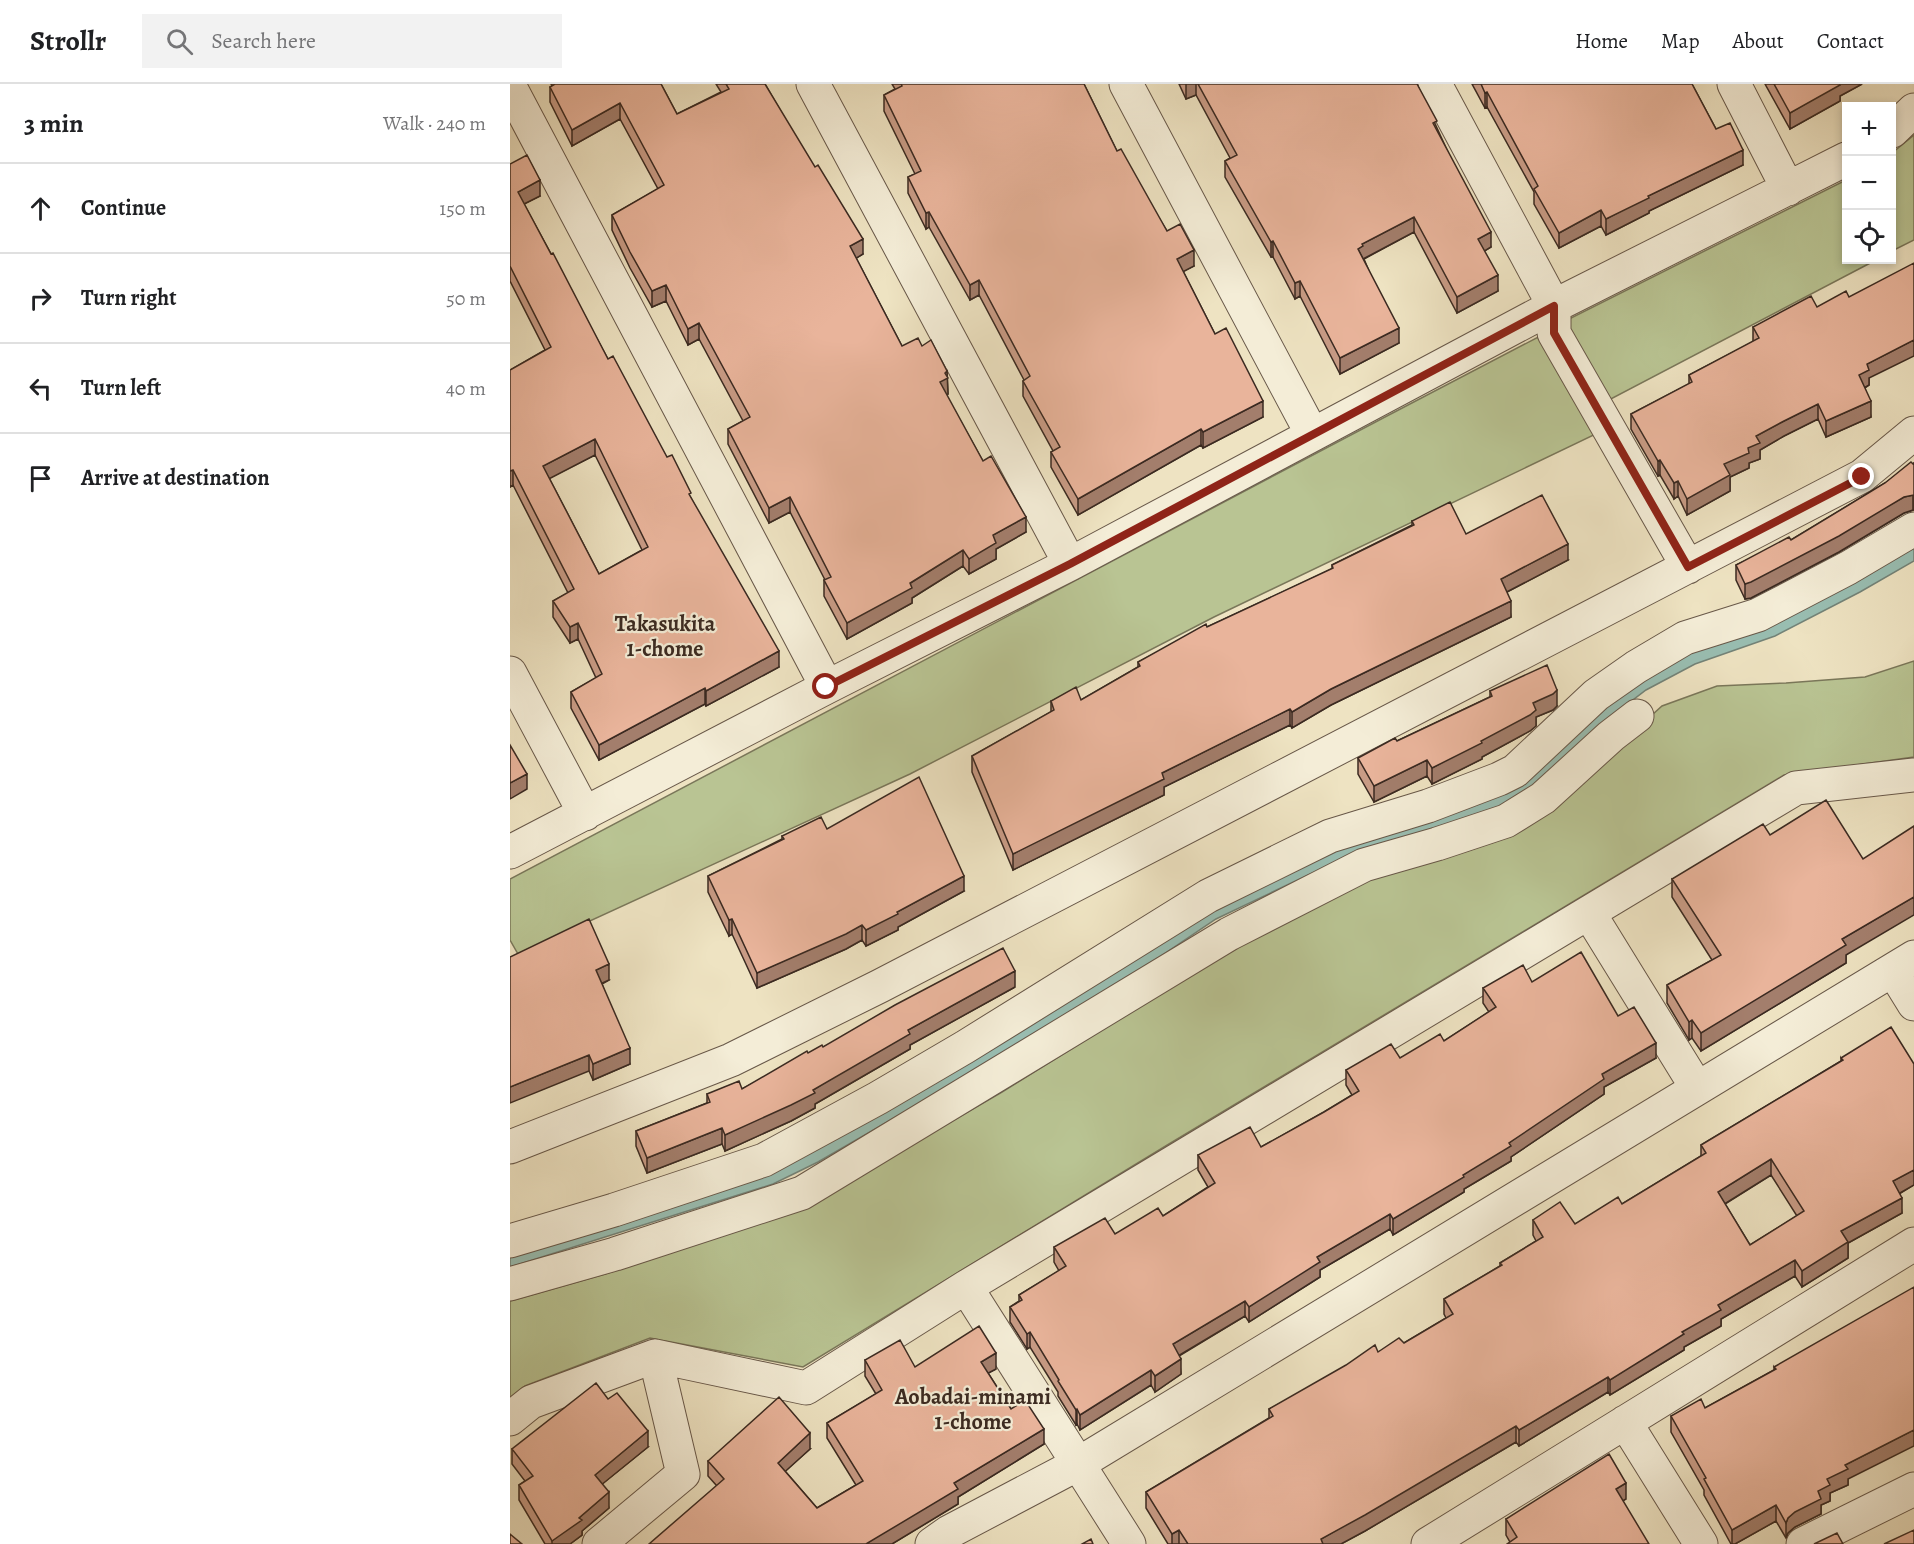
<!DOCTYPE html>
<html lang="en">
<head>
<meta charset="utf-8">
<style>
  body { margin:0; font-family:Alegreya,serif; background:#f2f2f2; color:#202124 }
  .controls { position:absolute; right:18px; top:18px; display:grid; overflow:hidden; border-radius:0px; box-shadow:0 3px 9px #0003 }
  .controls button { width:54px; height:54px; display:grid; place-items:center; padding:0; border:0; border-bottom:2px solid #e0e0e0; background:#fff; color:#202124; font:30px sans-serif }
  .stop { position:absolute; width:18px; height:18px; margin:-14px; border:4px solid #8f2418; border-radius:50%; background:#fff }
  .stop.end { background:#8f2418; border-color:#fff; box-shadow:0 2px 6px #0008 }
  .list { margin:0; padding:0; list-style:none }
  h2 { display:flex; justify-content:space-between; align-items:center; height:78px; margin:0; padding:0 24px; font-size:26px }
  h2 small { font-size:20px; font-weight:400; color:#757577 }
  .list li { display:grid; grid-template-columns:39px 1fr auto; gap:18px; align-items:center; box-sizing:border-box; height:90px; padding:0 24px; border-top:2px solid #e0e0e0 }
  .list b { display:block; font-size:22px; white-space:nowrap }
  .list em { font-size:20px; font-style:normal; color:#757577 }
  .icon { flex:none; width:33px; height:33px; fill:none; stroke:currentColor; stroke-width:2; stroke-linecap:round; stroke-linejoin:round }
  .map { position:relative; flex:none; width:1404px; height:1460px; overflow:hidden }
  header { display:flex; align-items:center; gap:36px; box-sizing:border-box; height:84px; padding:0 30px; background:#fff; border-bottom:2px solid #e0e0e0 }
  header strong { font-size:28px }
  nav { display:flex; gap:33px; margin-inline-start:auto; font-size:21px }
  .search { width:420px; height:54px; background:#f2f2f2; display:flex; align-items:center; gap:15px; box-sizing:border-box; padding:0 21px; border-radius:0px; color:#757577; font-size:22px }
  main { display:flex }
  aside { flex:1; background:#fff }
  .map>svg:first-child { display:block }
  .green { fill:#b9c493; stroke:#7a775a; stroke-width:1.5 }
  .water { fill:#99beb2; stroke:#738378; stroke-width:1.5 }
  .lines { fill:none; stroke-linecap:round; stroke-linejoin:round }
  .minor-casing { stroke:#685849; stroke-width:35 }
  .minor { stroke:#f4edd7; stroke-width:33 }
  .wall { fill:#c89b85; stroke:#3b2a21; stroke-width:1.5; fill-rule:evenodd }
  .shaded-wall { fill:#a37e6c; stroke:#3b2a21; stroke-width:1.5 }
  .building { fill:#e9b49b; stroke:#3b2a21; stroke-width:1.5; fill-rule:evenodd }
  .route { stroke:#8f2418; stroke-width:8 }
  .labels { text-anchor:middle; stroke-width:4.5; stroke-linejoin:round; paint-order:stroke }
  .neighbourhood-label { font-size:22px; font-weight:bold; fill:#3b2a21; stroke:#f4edd7 }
</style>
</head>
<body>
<header>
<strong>Strollr</strong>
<div class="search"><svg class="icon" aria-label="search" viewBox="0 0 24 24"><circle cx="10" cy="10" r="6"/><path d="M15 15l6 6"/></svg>Search here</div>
<nav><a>Home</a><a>Map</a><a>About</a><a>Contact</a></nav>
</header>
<main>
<aside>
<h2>3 min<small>Walk · 240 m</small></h2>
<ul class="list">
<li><svg class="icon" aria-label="ahead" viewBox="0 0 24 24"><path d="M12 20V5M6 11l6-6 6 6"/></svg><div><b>Continue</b></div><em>150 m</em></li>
<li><svg class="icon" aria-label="right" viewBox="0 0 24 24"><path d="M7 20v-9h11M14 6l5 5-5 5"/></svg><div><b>Turn right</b></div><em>50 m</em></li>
<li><svg class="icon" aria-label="left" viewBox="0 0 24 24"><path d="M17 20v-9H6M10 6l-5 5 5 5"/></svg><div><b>Turn left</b></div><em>40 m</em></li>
<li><svg class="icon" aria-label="arrive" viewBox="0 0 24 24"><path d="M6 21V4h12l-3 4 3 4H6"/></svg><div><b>Arrive at destination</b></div></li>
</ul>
</aside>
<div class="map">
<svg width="1404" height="1460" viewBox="0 0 1404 1460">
  <rect width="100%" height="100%" fill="#eee3c2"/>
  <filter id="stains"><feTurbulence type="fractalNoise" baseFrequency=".00333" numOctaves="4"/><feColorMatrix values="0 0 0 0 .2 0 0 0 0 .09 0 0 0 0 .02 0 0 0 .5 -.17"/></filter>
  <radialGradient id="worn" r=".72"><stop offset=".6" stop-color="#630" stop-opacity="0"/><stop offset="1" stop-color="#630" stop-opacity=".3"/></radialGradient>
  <path class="green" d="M1404,51V156L1382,167V69Z
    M1336,96V176H1366L1097,317L1055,237Z
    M1036,249L1090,348L704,533L400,690L8,870L0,856V795L875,333Z
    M1404,577V673L1274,691L659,1060L293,1283L140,1254L15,1302L0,1314V1217L95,1190L272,1131L323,1106L492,1008L672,896L776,836L1122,649L1152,622L1207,602L1276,599L1355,593Z"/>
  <path class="water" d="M1404,461V477L1350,508L1265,552L1185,580L1136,606L1085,645L1026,704L992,724L798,791L706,835L648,874L457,992L308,1078L263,1100L0,1183V1171L254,1090L710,821L803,774L945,724L1115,603L1175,568Z"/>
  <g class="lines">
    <defs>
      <path id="minor" d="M303,0L560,480
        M616,0L802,350
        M925,0L1044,222V249L1178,483
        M1224,0L1278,105
        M0,3L317,603
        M1382,47L1404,26
        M0,589L75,730
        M0,768L317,603L560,480L1044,222L1336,75
        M1079,829L1187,1004
        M1383,886L1404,920
        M0,1063L221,976L370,902L1352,392L1404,349
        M0,1157L104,1126L254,1076L368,1014L455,963L698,812L820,752L918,722L989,695L1005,687L1086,611L1126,583L1175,554L1248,531L1338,484L1404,445
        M0,1200L105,1170L292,1109L719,850L854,781L927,760L996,737L1033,714L1101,652L1127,632
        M456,1203L619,1460
        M0,1335L21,1318L145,1272L296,1304L456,1203L1286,704L1404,691
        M1115,1338L1191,1460
        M89,1460L173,1390L145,1272
        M422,1460L439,1448L568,1380L1404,873
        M918,1460L1404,1160
        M1293,1460L1404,1405"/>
    </defs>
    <use href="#minor" class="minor-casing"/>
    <use href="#minor" class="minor"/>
  </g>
  <path class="wall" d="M41,0H151L167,30L211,8L206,0H255L353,170L346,174L392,262H412L437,287L438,310L436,311L473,377L516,448L486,465V475L459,490L453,482L402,514V519L337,555L314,512V496H315L280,428L259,439L218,360V345L233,337L189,255L178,261L156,217L142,223L120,184L102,146V131L148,105L110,35L62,62L40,18V3L42,2Z
    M382,0H574L607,67L657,147L684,182L673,187L705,250L753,333L693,364L691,361L568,431L541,383V368L543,367L513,312V297L514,296L469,211L460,216L419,143L416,145L398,109V93L405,90L374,27V11L385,5Z
    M669,0H907L981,163L974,167L988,207L947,229L904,148L854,175L889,259L830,290L790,212L785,215L763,173H761L715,93V77L720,74L686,11L676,15Z
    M962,0H1182L1206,45L1233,81L1139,127V129L1096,151L1091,142L1049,164L1024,120V108L977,23L975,24Z
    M1255,0H1352L1330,12V17L1280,45Z
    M0,80L30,112L14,120L98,275L181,414L269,583L196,622L195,620L89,676L61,624V608L86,594L68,555L60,559L43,533V517L58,509L3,401L0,403V286L35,266L0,197ZM85,371L132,466L89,490L39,394Z
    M1307,223L1359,294V301L1355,304L1361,333L1316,353L1308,335L1274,352L1250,366V375L1239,379V384L1220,393V407L1177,431L1168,412L1164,415L1150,391L1148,392L1121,345V330L1179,300V291L1243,258V243Z
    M1404,379V426L1394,429L1329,468L1241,514L1235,515L1226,496V481L1281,456L1375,399Z
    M902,437L1058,476L997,508L1001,533L821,621L782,644L780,641L654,703V711L503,786L462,688V672L541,628V617L571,616L628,583V578L697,543L822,485V481L902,441Z
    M980,607L1047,622L1043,626L1026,633V642L1020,647L972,673V675L922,700L917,692L864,718L848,690V674L887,657L980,613Z
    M317,745L454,807L388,843V846L356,862L352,856L336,865L247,904L222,850L219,852L198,808V792L272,755V752Z
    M1162,795L1336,871V879L1191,967L1182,954L1179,956L1157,919V901L1202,876L1162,813Z
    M0,873L99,896L92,900L120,980L83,996L79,987Z
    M1022,898L1108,932L1146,974L1094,1003V1010L1001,1073V1077L954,1105V1108L883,1151L880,1145L810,1186V1193L739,1238L735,1232L669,1272L671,1290L645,1308L641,1301L570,1346L567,1340L566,1341L548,1312V1308L520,1263L517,1265L500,1238V1223L509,1217V1211L549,1187L544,1178V1163L605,1150L653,1132L698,1103L688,1086V1071L751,1063L814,1028L842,1011L836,1001V986L890,974L934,957L979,928L973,919V904Z
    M505,903L400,961V965L305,1020V1024L281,1037L215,1067L212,1060L137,1089L126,1062V1047L197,1019V1010L232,1005L313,963Z
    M1331,974L1404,1101L1389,1110L1392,1129L1338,1159V1174L1292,1203L1285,1192L1211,1235V1242L1174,1263V1266L1100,1311L1098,1308L1009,1362L1006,1358L855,1447L831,1460H658L636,1424V1408L759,1334V1325L868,1268L894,1259L936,1234L934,1230V1215L990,1182V1179L1026,1157L1023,1151V1136L1065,1140L1112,1120L1191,1072V1061L1331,977ZM1261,1091L1287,1132L1240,1161L1215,1120Z
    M355,1276L405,1283L486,1285L478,1289L501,1325L534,1360L448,1413V1420L382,1460L207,1402L198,1392V1377L300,1365L275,1387L307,1424L346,1401L317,1354V1339L366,1310L355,1292Z
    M1264,1283L1338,1395V1401L1320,1409V1417L1311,1421V1430L1285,1443L1278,1449L1276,1454L1266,1437L1225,1460H1221L1194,1411V1406L1161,1348V1332L1195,1324L1264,1286Z
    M138,1363L92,1400L99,1424L72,1447V1451L60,1460H35L9,1416V1401L15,1397L2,1380V1365Z
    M1116,1415L1000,1458L996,1451V1435Z"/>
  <path class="shaded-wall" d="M676,0H686V11L676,15Z
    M1328,0H1352L1330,12V17L1280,45V29Z
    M977,8V23L975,24V9Z
    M110,19V35L62,62V46Z
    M1233,66V81L1139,127V129L1096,151V135L1138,112Z
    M30,96V112L8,123V108Z
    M1091,126V142L1049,164V149Z
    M419,128V143L416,145V129Z
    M904,133V148L853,175L848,165L852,160Z
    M981,148V163L968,171V155Z
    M353,155V170L340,178V162Z
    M763,157V173H761V158Z
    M684,166V182L667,191V175Z
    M988,191V207L947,229V213Z
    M469,196V211L460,216V201Z
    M790,197V212L785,215V199Z
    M156,201V217L142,223V207Z
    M189,239V255L178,261V245Z
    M889,244V259L830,290V274Z
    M1404,256V272L1359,294V301L1349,307V291L1357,280Z
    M437,287L438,310L430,314V298L435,289Z
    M753,317V333L693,364V348Z
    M1361,317V333L1316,353V337Z
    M1308,320V335L1274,352L1250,366V375L1239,379V384L1220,393V407L1177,431V415L1214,380L1246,352L1274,337Z
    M691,345V361L568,431V415Z
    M85,355V371L33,398V382Z
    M1150,376V391L1148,392V377Z
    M3,386V401L0,403V387Z
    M1168,397V412L1164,415V399Z
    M1403,411V426L1394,429L1329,468L1241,514L1235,515V500L1394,413Z
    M280,413V428L259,439V424Z
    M516,433V448L486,465V475L459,490V475L483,451Z
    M1058,460V476L991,511V495Z
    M453,466V482L402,514V519L337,555V539Z
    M1001,517V533L821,621L782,644V628L821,605Z
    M68,539V555L60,559V543Z
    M269,567V583L196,622V607Z
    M195,604V620L89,676V661Z
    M1047,606V622L1043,626L1026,633V642L1020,647L972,673V675L922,700V684L971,657L1023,619Z
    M780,625V641L654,703V711L503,786V770L652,689Z
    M917,676V692L864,718V702Z
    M17,690V705L0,715V699Z
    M454,792V807L388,843V846L356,862V846L387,828Z
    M1404,813V831L1336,871V879L1191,967V949L1332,855Z
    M222,835V850L219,852V836Z
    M352,841V856L336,865L247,904V889Z
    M99,880V896L86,902V886Z
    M505,887V903L400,961V965L305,1020V1024L281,1037L215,1067V1051L303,1006L398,946Z
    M1182,936V954L1179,956V938Z
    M1146,959V974L1094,1003V1010L1001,1073V1077L954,1105V1108L883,1151V1135L953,1091L999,1059L1092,990Z
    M120,964V980L83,996V980Z
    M79,971V987L0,1019V1003Z
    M212,1044V1060L137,1089V1074Z
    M1261,1075V1091L1208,1124V1108Z
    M1404,1086V1101L1383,1113V1097Z
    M1392,1114V1129L1338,1159V1174L1292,1203V1187L1331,1147Z
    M880,1130V1145L810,1186V1193L739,1238V1223L807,1173Z
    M1285,1176V1192L1211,1235V1242L1174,1263V1266L1100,1311V1296L1172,1248L1208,1221Z
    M735,1217V1232L663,1275V1260Z
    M520,1248V1263L517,1265V1250Z
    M486,1269V1285L471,1293V1278Z
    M671,1275V1290L645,1308V1292Z
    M641,1286V1301L570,1346V1331Z
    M1098,1293V1308L1009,1362V1346Z
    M567,1325V1340L566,1341V1326Z
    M1006,1342V1358L855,1447L831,1460H811V1455Z
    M534,1345V1360L448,1413V1420L382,1460H356L444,1399Z
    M1404,1346V1362L1338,1395V1401L1320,1409V1417L1311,1421V1430L1285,1443L1278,1449L1276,1454V1439L1278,1434L1308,1407L1317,1395L1335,1381Z
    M138,1347V1363L85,1406V1391Z
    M300,1349V1365L268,1394V1379Z
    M1116,1399V1415L1106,1421V1405Z
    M99,1408V1424L72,1447V1451L60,1460H42V1457Z
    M1266,1421V1437L1225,1460H1222V1446Z
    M669,1446V1460H662V1450Z"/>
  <path class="building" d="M45,0H151L167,30L219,5L216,0H255L305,83L308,81L353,155L340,162L392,262L408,254L412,262L421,256L437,287L435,289L438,294L430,298L473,377L481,372L516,433L483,451L486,459L459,475L453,466L400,499L402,504L337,539L314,496L321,493L280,413L259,424L218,345L240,333L189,239L178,245L156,201L142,207L120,168L102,131L154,101L110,19L62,46L40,3Z
    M391,0H574L607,67L611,65L657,147L670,140L684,166L667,175L705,250L716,244L753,317L693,348L691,345L568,415L541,368L550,363L513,297L520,292L469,196L460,201L419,128L416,129L398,93L411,87L374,11L392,2Z
    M688,0H907L927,37L923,39L981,148L968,155L988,191L947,213L904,133L852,160L853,162L848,165L889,244L830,274L790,197L785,199L763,157L761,158L715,77L727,71Z
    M971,0H1182L1206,45L1220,39L1233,66L1138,112L1139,114L1096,135L1091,126L1049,149L1024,105L1028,102L977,8L975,9Z
    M1264,0H1329L1330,1L1280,29Z
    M17,71L30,96L8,108L41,170L43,169L98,275L103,272L157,373L162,371L181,409L179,410L269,567L196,607L195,604L89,661L61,608L92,590L68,539L60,543L43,517L64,505L3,386L0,387V286L41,263L0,182V80ZM85,355L138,463L89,490L33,382Z
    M1404,179V256L1357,280L1359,286L1349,291L1361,317L1316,337L1308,320L1274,337L1246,352L1250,359L1238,364L1239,369L1214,380L1220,391L1177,415L1168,397L1164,399L1150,376L1148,377L1121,330L1182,298L1179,291L1249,254L1243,243L1301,212L1307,223L1336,207L1339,213Z
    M1401,378L1403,380L1404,379V411L1394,413L1329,452L1241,498L1235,500L1226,481L1279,453L1281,456L1375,399Z
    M1032,411L1058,460L991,495L1001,517L821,605L782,628L780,625L652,689L654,695L503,770L462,672L544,626L541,617L566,603L571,616L630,582L628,578L696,540L697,543L823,484L822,481L904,441L902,437L940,418L956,450Z
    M1037,581L1047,606L1043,610L1023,619L1026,626L1020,631L971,657L972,659L922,684L917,676L864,702L848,674L885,654L887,657L982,612L980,607Z
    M0,661L17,690L0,699Z
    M409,693L454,792L387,828L388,830L356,846L352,841L336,850L247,889L222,835L219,836L198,792L274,755L272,752L311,733L317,745Z
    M1316,716L1353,775L1404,742V813L1332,855L1336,861L1191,949L1182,936L1179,938L1157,901L1211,871L1162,795L1253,740L1260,751Z
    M79,835L99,880L86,886L120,964L83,980L79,971L0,1003V873Z
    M493,864L505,887L398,946L400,950L303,1006L305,1009L281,1021L215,1051L212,1044L137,1074L126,1047L200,1018L197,1010L229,997L232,1005L297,967L298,969L312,961L313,963L385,921Z
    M1071,868L1108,932L1124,923L1146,959L1092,990L1094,995L999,1059L1001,1062L953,1091L954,1093L883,1135L880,1130L807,1173L810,1178L739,1223L735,1217L663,1260L671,1275L645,1292L641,1286L570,1331L567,1325L566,1326L548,1297L549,1296L520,1248L517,1250L500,1223L512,1216L509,1211L556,1182L544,1163L595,1134L605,1150L648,1124L653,1132L705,1099L688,1071L740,1043L751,1063L814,1028L849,1007L836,986L881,960L890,974L930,950L934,957L986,923L973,904L1013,881L1022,898Z
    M1381,943L1404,980V1086L1383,1097L1392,1114L1331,1147L1338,1158L1292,1187L1285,1176L1208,1221L1211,1226L1172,1248L1174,1250L1100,1296L1098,1293L1009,1346L1006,1342L855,1431L811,1455L813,1460H678L669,1446L662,1450L636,1408L763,1332L759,1325L836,1281L865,1261L868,1268L889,1254L894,1259L943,1230L934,1215L992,1181L990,1179L1033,1153L1023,1136L1050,1118L1065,1140L1108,1113L1112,1120L1196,1069L1191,1061L1333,976L1331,974ZM1261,1075L1294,1127L1240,1161L1208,1108Z
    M1404,1203V1346L1335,1381L1338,1385L1317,1395L1320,1401L1308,1407L1311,1415L1285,1428L1278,1434L1276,1439L1266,1421L1222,1446L1194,1395L1196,1394L1161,1332L1191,1315L1195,1324L1266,1285L1264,1283Z
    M469,1242L486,1269L471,1278L501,1325L515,1316L534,1345L444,1399L448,1405L356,1460H139L214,1395L198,1377L269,1313L300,1349L268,1379L307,1424L353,1397L317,1339L372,1306L355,1276L390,1256L405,1283Z
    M86,1299L98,1315L107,1309L138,1347L85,1391L99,1408L69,1434L72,1436L42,1457L9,1401L23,1392L2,1365Z
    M1099,1370L1116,1399L1106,1405L1139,1460H997L1007,1453L996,1435Z
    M1404,1446V1460H1374Z
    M1327,1449L1333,1460H1304Z
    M0,1450L12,1460H0Z
    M581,1455L583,1460H572Z"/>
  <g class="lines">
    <path class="route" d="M316,603L560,480L1044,222V249L1178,483L1352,393"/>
  </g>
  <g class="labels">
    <g class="neighbourhood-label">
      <text x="155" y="547">Takasukita<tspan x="155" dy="25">1-chome</tspan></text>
      <text x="463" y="1320">Aobadai-minami<tspan x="463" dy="25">1-chome</tspan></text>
    </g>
  </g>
  <rect width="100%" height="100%" filter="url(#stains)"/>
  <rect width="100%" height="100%" fill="url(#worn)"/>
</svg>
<div class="controls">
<button>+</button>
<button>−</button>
<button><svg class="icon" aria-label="locate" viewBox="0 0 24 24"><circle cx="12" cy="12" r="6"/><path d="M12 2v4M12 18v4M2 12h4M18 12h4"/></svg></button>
</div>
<div class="stop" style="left:316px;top:603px"></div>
<div class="stop end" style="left:1352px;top:393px"></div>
</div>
</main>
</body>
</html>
